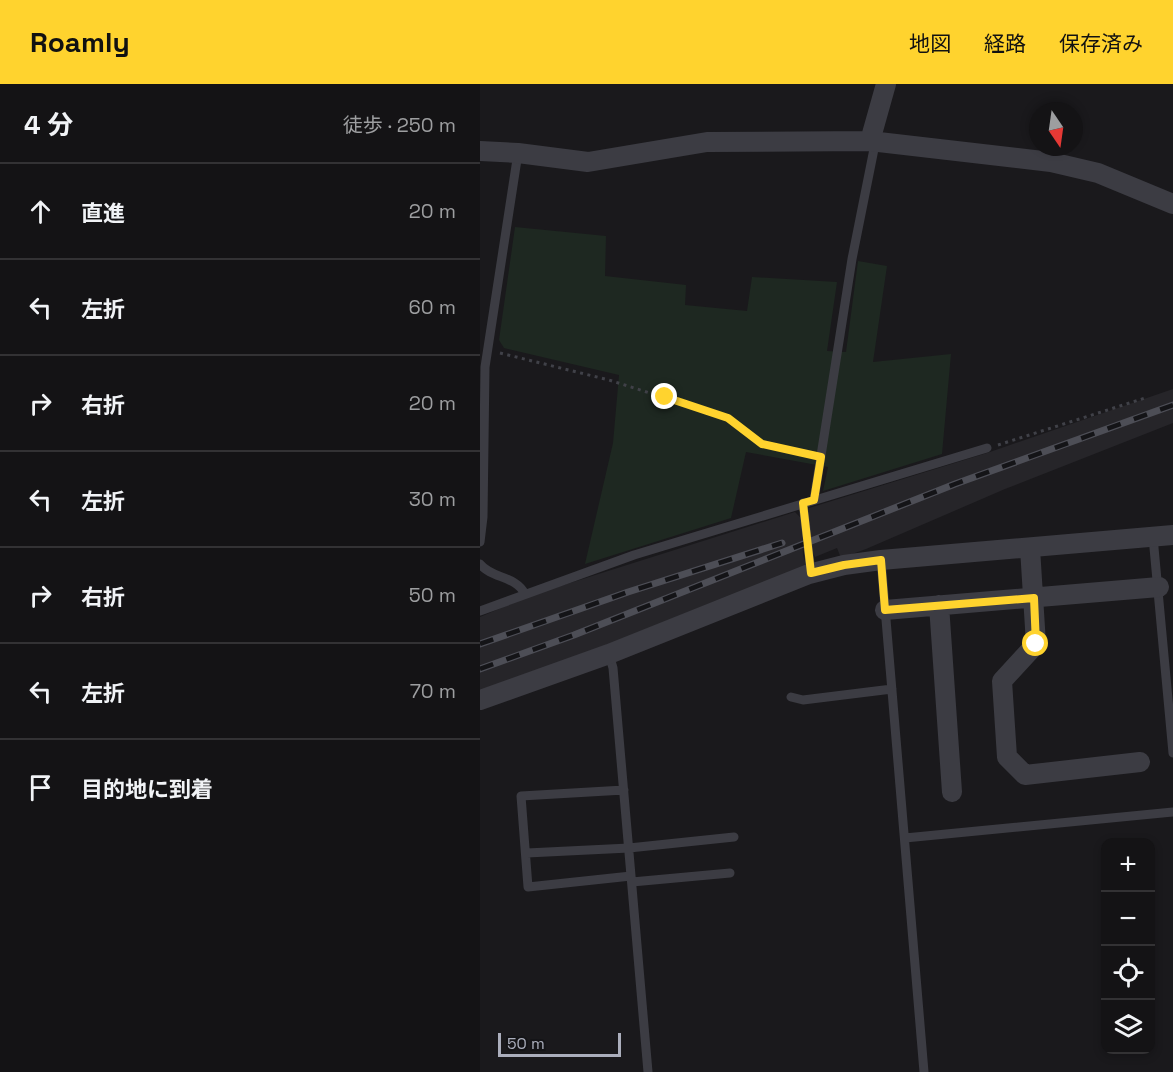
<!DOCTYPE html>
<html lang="ja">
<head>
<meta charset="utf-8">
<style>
  body { margin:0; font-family:"Space Grotesk","Noto Sans JP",sans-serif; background:#1d1c1e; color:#f1f3f6 }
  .controls { position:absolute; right:18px; bottom:18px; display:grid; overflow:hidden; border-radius:12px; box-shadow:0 3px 9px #0003 }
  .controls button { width:54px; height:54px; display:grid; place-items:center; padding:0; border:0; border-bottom:2px solid #333234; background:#141315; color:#f1f3f6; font:30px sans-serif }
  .compass { position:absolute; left:549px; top:18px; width:54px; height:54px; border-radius:50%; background:#141315; box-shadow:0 3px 9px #0003; rotate:167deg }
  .scale { position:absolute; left:18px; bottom:15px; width:123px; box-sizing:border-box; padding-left:6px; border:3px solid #abaebc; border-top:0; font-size:16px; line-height:21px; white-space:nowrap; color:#abaebc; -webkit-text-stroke:4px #141417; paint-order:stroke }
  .stop { position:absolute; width:18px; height:18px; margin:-14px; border:4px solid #ffd32e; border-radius:50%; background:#fff }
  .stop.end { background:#ffd32e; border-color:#fff; box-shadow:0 2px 6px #0008 }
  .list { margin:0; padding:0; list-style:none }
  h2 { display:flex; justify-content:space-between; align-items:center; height:78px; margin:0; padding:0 24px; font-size:26px }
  h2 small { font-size:20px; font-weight:400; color:#9d9ea0 }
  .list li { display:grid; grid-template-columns:39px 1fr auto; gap:18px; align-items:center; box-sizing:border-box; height:96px; padding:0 24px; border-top:2px solid #333234 }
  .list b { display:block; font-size:22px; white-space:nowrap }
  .list em { font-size:20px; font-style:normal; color:#9d9ea0 }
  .icon { flex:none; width:33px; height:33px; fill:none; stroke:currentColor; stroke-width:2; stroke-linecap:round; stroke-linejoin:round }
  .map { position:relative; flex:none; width:693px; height:988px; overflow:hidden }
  header { display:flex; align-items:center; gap:36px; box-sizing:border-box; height:84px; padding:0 30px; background:#ffd32e; color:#111 }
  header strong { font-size:28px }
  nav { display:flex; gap:33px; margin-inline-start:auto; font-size:21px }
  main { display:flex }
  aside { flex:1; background:#141315 }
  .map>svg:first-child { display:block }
  .built { fill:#262529 }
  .green { fill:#1e2821 }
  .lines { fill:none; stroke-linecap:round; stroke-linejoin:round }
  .path { stroke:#404148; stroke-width:3; stroke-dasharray:3 4.5; stroke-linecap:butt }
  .service { stroke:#3c3c43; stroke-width:9 }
  .minor { stroke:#3c3c43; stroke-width:20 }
  .rail-casing { stroke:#4d4e56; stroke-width:7 }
  .rail { stroke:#141417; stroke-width:4.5; stroke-dasharray:14; stroke-linecap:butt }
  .route { stroke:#ffd32e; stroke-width:8 }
</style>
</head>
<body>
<header>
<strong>Roamly</strong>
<nav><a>地図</a><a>経路</a><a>保存済み</a></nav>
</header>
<main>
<aside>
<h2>4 分<small>徒歩 · 250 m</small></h2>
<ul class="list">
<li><svg class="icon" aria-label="ahead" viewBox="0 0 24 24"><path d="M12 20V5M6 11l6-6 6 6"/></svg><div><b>直進</b></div><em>20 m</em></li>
<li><svg class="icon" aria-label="left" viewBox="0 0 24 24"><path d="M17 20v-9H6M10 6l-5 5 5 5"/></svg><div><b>左折</b></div><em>60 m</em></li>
<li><svg class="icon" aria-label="right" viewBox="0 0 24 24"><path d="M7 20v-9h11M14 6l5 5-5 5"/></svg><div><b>右折</b></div><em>20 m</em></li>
<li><svg class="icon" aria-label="left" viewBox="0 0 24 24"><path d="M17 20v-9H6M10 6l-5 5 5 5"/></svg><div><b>左折</b></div><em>30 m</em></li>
<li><svg class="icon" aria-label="right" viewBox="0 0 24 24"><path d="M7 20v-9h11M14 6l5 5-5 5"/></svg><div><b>右折</b></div><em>50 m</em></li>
<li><svg class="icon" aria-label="left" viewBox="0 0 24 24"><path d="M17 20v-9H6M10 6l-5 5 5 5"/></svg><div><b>左折</b></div><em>70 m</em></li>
<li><svg class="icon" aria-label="arrive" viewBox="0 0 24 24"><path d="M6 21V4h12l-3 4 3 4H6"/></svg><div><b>目的地に到着</b></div></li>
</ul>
</aside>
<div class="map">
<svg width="693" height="988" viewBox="0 0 693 988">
  <rect width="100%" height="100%" fill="#1a191c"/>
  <path class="built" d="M693,305V339L525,405L386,465L361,474L357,464L335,473L331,464L328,446L329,424L507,369Z
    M315,428L321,434L323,471L326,481L323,487L0,610V533L52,511Z"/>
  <path class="green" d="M35,143L126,152L125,192L206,201L205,221L267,227L272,193L357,198L347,267L366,268L378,177L407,182L393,278L471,270L462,370L343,407L348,383L266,368L251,434L105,480L133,359L139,291L24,264L19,256Z"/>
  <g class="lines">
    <path class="path" d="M20,269L129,296L248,334L282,360L330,371
      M518,361L665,314"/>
    <path class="service" d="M334,416L372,175L394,65L390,57
      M323,419L331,489
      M673,453L693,669
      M0,458L3,433L5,283L38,69
      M401,476L444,988
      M0,480C12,495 35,491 45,510
      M0,527L154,471L507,364
      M129,570L133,584L168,988
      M311,613L323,616L412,605
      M144,706L41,712L48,803L151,792
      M425,754L693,728
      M47,769L149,764L254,753
      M152,798L250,789"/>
    <path class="minor" d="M390,57L406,0
      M0,67L38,69L108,78L227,58L390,57L571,78L618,89L693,120
      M550,464L556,560L522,597L527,673L545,691L660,678
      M459,521L472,708
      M405,526L679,503
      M0,616L129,570L329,490L364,481L401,476L693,451"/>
    <defs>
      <path id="rail" d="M0,560L148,508L302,459
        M0,585L94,551L475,400L693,321"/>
    </defs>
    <use href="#rail" class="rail-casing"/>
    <use href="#rail" class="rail"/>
  </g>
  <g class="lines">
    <path class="route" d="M185,313L248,334L282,360L341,373L334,416L323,419L331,489L364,481L401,476L405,526L554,514L556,560"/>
  </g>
</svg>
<div class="controls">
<button>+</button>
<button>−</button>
<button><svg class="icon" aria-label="locate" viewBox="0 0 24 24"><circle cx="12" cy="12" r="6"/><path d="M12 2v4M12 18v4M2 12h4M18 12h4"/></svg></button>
<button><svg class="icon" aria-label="layers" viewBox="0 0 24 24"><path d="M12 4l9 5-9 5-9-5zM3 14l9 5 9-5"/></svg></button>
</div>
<svg class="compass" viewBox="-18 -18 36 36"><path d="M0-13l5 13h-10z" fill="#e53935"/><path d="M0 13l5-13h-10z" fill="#9d9ea0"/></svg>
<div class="scale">50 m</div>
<div class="stop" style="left:556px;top:560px"></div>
<div class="stop end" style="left:185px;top:313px"></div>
</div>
</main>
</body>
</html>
